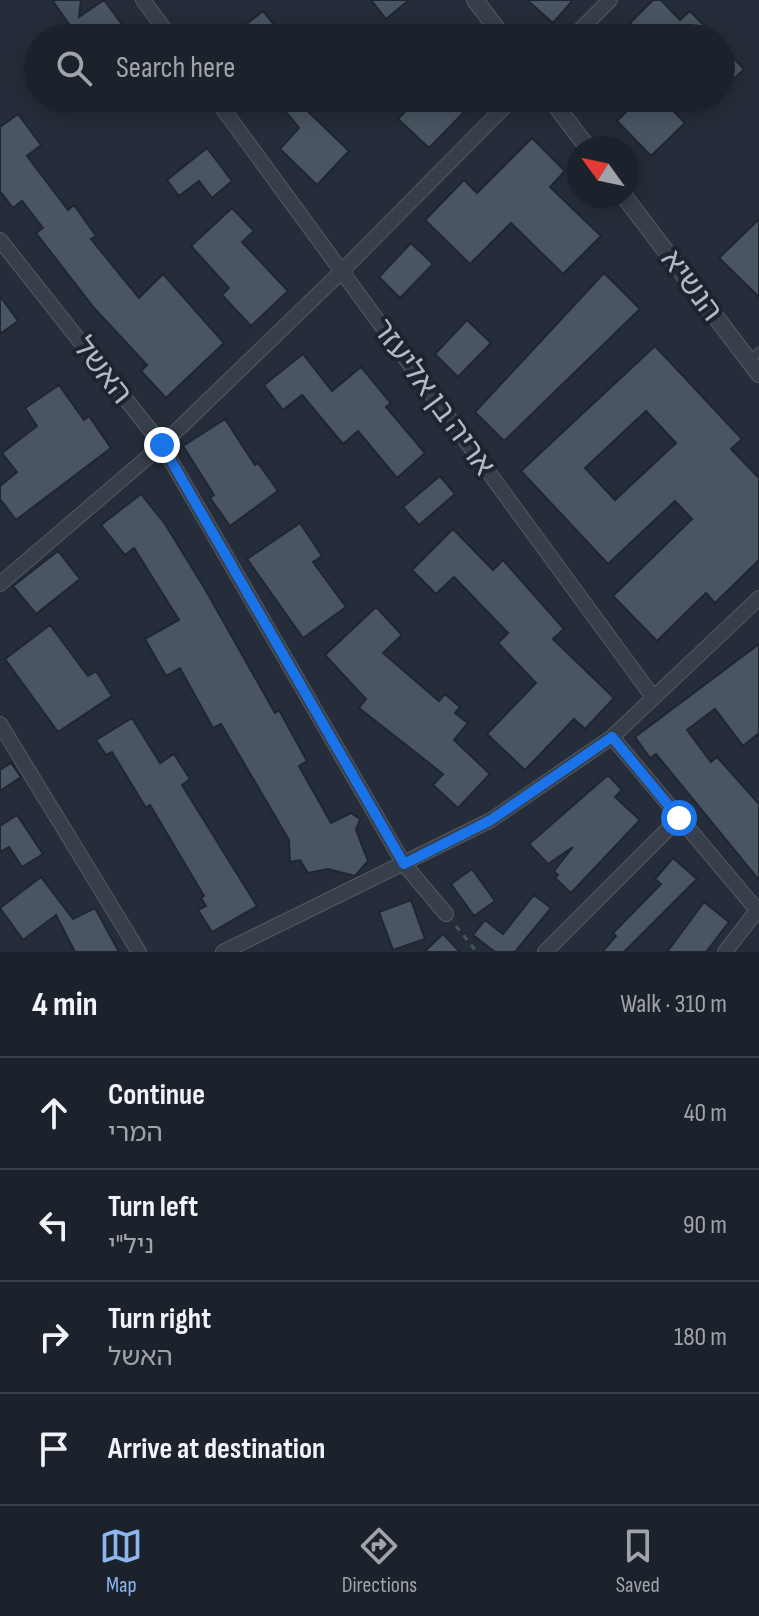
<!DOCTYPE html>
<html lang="en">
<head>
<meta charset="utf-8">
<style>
  body { margin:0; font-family:"Sofia Sans Condensed","Noto Sans Hebrew",sans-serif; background:#242a33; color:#f1f3f6 }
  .compass { position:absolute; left:567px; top:136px; width:72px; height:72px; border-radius:50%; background:#1b222b; box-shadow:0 4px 20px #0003; rotate:303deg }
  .stop { position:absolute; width:24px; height:24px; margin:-18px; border:6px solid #1a73e8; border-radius:50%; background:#fff }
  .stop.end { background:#1a73e8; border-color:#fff; box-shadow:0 2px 8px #0008 }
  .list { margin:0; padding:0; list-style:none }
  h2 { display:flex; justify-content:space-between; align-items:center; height:104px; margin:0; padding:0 32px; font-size:34px }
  h2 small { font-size:26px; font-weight:400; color:#a0a4a9 }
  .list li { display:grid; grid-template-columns:52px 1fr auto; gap:24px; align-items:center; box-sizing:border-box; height:112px; padding:0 32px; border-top:2px solid #393f47 }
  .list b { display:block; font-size:30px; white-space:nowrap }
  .list p { margin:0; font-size:26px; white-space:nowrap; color:#a0a4a9 }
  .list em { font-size:26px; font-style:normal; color:#a0a4a9 }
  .icon { flex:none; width:44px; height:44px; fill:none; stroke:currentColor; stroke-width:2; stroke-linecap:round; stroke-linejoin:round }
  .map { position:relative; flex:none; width:759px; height:952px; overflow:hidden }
  .search { position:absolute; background:#1b222b; box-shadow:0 4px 20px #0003; left:24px; right:24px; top:24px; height:88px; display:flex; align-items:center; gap:20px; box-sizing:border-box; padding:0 28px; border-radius:44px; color:#a0a4a9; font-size:30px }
  .sheet { height:552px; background:#1b222b }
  nav { display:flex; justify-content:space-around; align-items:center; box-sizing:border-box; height:112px; border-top:2px solid #393f47; background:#1b222b; font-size:22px; color:#a0a4a9 }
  nav a { display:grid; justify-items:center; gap:4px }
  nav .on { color:#8db5f0 }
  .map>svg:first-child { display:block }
  .building { fill:#4a5563; stroke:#1f2631; stroke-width:2; fill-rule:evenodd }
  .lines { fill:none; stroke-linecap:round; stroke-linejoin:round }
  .service-casing { stroke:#535a65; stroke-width:9 }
  .minor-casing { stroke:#535a65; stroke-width:16 }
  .tertiary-casing { stroke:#535a65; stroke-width:18 }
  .path { stroke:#435658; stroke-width:3; stroke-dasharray:6 6; stroke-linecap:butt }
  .service { stroke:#373f4a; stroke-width:7 }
  .minor { stroke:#373f4a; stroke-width:14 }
  .tertiary { stroke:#373f4a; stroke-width:16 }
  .route { stroke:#1a73e8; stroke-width:10 }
  .labels { text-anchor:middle; stroke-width:8; stroke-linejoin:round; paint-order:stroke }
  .street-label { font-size:30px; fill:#b3bac6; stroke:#1d242f }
</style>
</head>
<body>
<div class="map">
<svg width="759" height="952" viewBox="0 0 759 952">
  <rect width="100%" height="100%" fill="#242d39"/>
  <path class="building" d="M52,0H81L79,17L104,0L132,38H79Z
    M371,0H409L386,19Z
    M527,0H573L553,23Z
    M653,0H661L680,20L690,11L716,38H645L630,23Z
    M263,11L285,38H229Z
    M721,45L744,69L721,92Z
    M275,98H294L349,151L317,185L280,149L299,128Z
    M418,98H454L466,110L429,148L398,119Z
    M640,98H661L685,123L651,156L617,121Z
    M18,114L41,145L27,156L68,210L74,205L96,236L91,239L139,298L163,274L224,343L166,398L141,371L147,365L94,308L36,233L43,228L22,201L13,208L0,191V127Z
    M532,138L565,171L550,187L601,236L563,274L511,223L470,264L425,220L464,180L477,193Z
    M207,148L232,181L212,198L199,181L179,196L167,180Z
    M232,208L254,231L242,242L288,291L251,326L222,295L229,288L191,246Z
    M759,219V297L719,258Z
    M411,243L433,264L400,298L379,277Z
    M604,273L640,309L504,441L475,412Z
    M0,296L18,321L0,334Z
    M467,320L491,343L458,377L435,354Z
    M655,346L742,439L731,449L759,478V560L715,603L706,593L657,641L613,596L692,519L675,501L608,564L521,471ZM646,411L676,443L615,500L585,468Z
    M303,354L332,391L361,367L391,403L386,407L425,453L397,478L358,431L343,444L302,395L283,410L264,385Z
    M59,385L84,420L89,416L111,448L16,520L0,499V486L17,472L2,453L37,426L25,408Z
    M225,419L255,465L258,463L278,491L230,526L210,498L214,495L183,446Z
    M440,476L455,494L419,525L403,507Z
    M141,494L165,524L205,589L275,713L279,710L307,761L299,766L331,823L351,813L360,819L356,830L368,861L355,876L328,869L308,873L300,860L290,862L289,840L221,724L213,728L180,668L166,676L145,639L179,620L134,548L125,555L101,525Z
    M300,523L322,556L313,562L346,607L303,638L247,559Z
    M453,529L493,570L503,560L564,629L553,639L614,698L585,729L574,719L525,770L487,734L536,683L498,643L508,633L454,577L436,594L412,570Z
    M58,551L80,579L36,614L13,586Z
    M376,607L402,635L383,653L439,701L445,694L460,707L455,713L468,723L454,740L490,774L458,808L433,785L443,774L359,708L366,699L325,655Z
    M50,625L88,676L96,671L112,696L58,732L5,659Z
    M759,644V733L743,746L715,709L687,730L711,762L717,757L759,804V880L656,754L650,758L635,737Z
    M132,718L160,763L174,754L190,779L182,785L257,906L212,932L198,910L206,906L201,898L204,896L150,805L146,808L112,752L106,755L96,740Z
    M11,763L21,777L0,791V770Z
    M608,775L622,790L615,797L640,820L571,893L555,878L558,875L554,871L573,847L548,864L529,844Z
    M17,815L43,854L22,867L9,847L0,852V826Z
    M673,858L697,879L624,952H602L616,936L613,933L661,884L655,879Z
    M472,869L495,901L474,916L451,884Z
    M41,877L73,919L95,908L119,952H75L56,915L23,940L0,908Z
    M534,895L551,908L515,952H495L473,935L485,920L503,934Z
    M411,900L425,939L393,950L379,912Z
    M704,902L729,922L706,952H667Z
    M443,934L460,952H424Z"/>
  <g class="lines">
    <defs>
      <path id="service" d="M750,361L759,351"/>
      <path id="minor" d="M143,0L171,38
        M572,38L610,0
        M215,98L653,697
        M0,240L162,445L404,864L446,914
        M0,584L162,445L342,271L513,98
        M0,724L139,952
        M612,737L757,910
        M223,952L491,820L612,737L759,598
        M545,952L679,818
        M725,952L759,908"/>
      <path id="tertiary" d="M475,0L504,38
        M550,98L588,148
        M624,196L759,374"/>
    </defs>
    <use href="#service" class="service-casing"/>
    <use href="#minor" class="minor-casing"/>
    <use href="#tertiary" class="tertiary-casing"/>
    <path class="path" d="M456,926L477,952"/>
    <use href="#service" class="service"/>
    <use href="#minor" class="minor"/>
    <use href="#tertiary" class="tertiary"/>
  </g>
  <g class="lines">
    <path class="route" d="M162,445L404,864L491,820L612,737L679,818"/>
  </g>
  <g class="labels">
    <g class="street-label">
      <text transform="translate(692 285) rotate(53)" y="10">הנשיא</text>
      <text transform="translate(103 370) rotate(52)" y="10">האשל</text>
      <text transform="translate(434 397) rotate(54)" y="10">אריה בן אליעזר</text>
    </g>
  </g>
</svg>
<svg class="compass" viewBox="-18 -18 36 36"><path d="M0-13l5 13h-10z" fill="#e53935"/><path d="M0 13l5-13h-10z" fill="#a0a4a9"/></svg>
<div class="stop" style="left:679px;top:818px"></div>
<div class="stop end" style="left:162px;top:445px"></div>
<div class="search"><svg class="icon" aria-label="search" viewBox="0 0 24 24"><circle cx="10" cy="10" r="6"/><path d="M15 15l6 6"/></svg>Search here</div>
</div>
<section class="sheet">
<h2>4 min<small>Walk · 310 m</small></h2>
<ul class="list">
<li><svg class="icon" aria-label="ahead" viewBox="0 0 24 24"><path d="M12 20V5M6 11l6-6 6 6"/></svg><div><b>Continue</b><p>המרי</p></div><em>40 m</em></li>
<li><svg class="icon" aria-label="left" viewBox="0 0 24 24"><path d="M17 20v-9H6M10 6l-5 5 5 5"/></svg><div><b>Turn left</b><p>ניל&quot;י</p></div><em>90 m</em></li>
<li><svg class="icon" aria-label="right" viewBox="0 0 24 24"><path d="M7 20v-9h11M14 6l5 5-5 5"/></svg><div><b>Turn right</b><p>האשל</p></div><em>180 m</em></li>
<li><svg class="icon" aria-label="arrive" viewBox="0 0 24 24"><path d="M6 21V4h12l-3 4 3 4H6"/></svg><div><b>Arrive at destination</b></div></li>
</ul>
</section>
<nav>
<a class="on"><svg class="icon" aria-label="map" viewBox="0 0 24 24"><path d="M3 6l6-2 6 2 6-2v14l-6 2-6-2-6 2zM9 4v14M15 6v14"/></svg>Map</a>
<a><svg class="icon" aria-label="directions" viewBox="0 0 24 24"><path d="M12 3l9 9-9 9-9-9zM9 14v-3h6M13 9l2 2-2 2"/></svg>Directions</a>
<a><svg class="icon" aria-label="saved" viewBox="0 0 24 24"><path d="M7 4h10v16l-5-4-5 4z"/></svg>Saved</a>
</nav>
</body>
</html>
